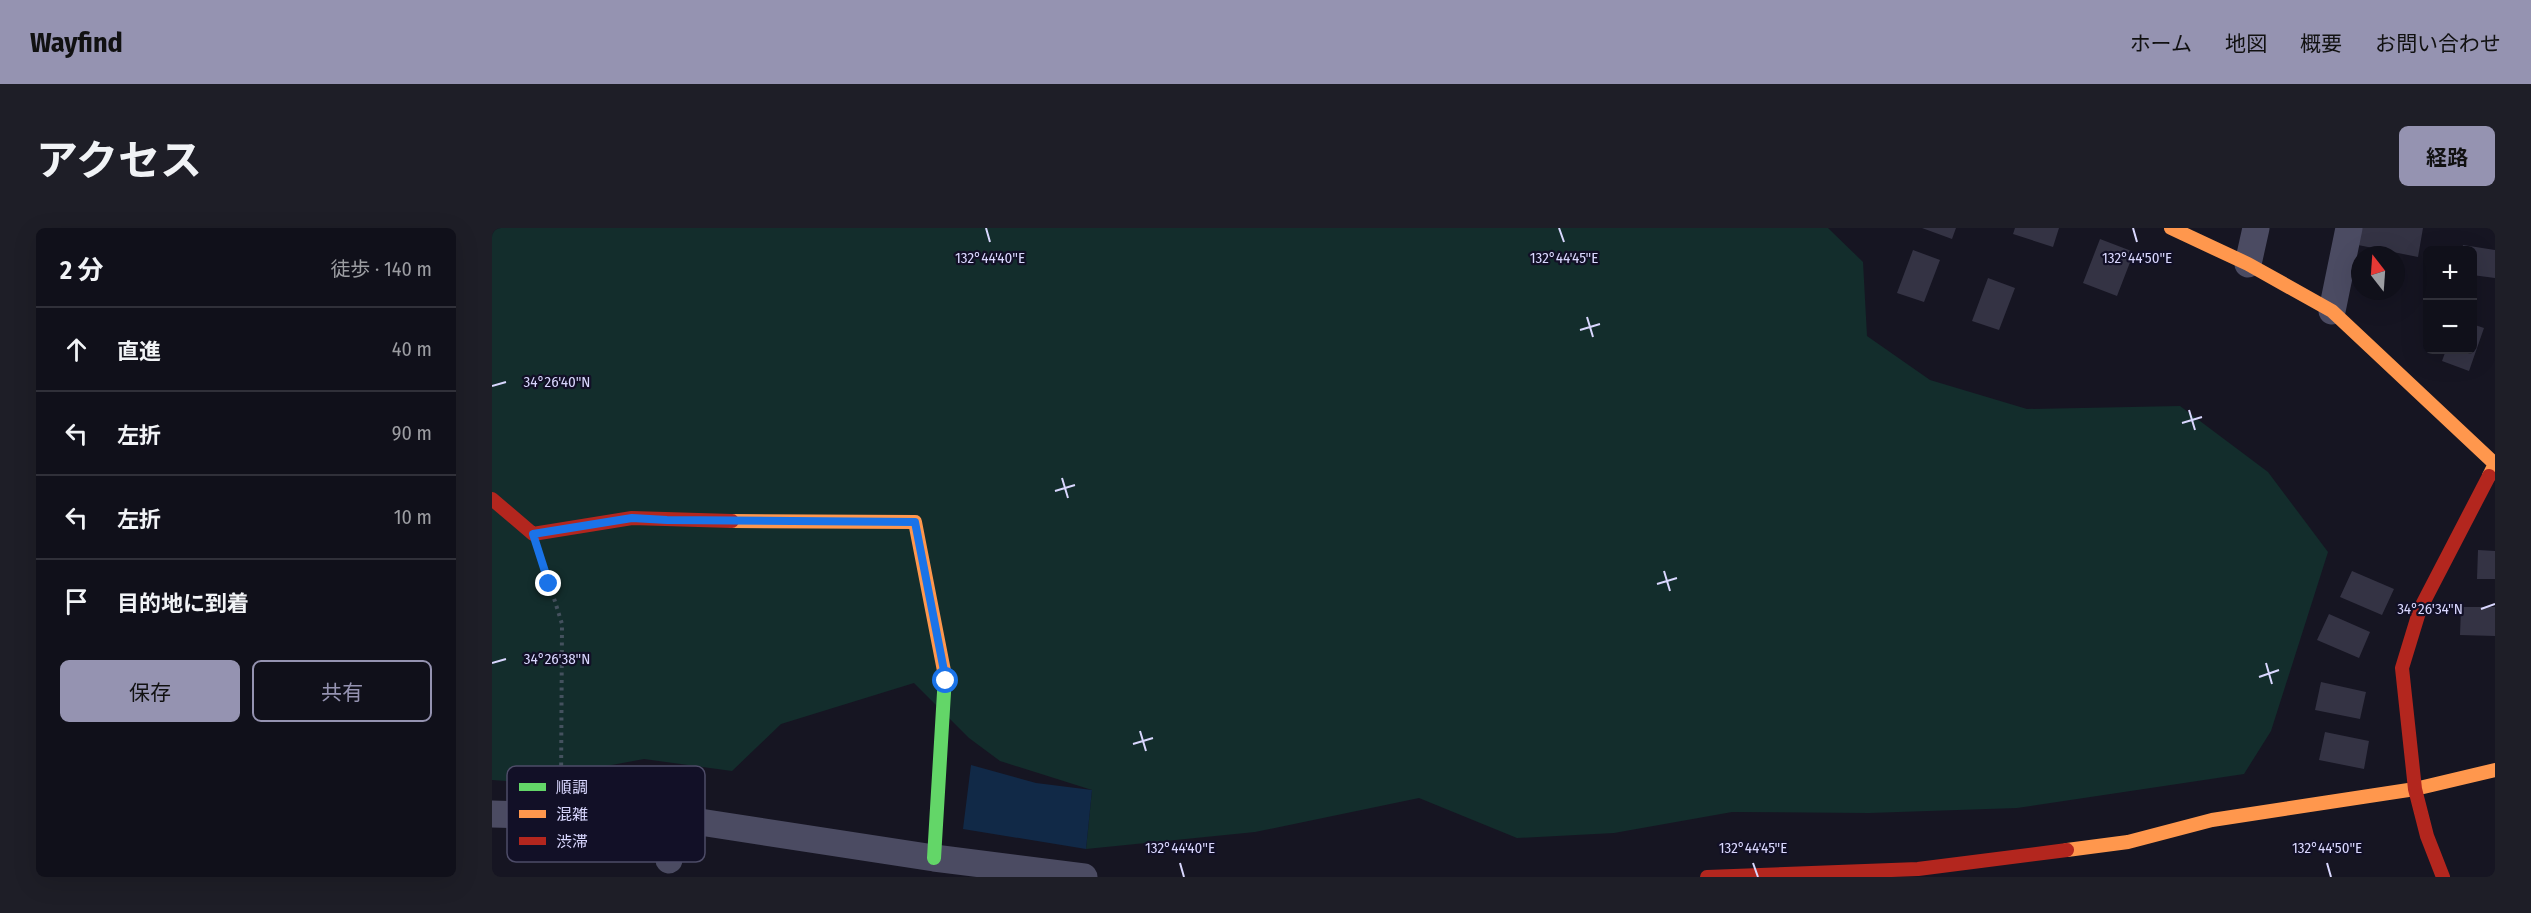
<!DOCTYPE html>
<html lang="ja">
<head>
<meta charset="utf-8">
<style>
  body { margin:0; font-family:"Fira Sans Condensed","Noto Sans JP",sans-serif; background:#1e1e27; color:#f1f3f6 }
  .controls { position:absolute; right:18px; top:18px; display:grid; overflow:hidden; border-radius:9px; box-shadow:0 6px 24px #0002 }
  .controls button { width:54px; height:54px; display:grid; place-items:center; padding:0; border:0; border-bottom:2px solid #303039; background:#10101a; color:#f1f3f6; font:30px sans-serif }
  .compass { position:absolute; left:1859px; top:18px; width:54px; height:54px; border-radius:50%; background:#10101a; box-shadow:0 6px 24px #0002; rotate:343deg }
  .stop { position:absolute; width:18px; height:18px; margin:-14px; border:4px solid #1a73e8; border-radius:50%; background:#fff }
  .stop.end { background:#1a73e8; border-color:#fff; box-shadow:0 2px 6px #0008 }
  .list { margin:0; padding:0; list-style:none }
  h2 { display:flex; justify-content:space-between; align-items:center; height:78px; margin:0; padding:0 24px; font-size:26px }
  h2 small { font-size:20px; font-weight:400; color:#9c9da2 }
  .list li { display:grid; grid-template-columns:39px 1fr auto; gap:18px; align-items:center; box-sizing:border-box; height:84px; padding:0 24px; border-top:2px solid #303039 }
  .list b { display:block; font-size:22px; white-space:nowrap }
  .list em { font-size:20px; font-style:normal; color:#9c9da2 }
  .actions { display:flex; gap:12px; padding:18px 24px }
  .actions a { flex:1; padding:14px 0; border:2px solid #9593b1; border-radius:9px; text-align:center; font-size:21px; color:#9593b1 }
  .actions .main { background:#9593b1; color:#111 }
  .icon { flex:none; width:33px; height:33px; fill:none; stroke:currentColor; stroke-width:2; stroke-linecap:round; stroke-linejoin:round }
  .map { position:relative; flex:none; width:2003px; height:649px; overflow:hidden; border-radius:9px }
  header { display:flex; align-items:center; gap:36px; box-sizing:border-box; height:84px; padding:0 30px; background:#9593b1; color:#111 }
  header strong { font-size:28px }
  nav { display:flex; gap:33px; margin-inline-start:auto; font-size:21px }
  .intro { display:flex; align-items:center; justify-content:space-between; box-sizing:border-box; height:144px; padding:0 36px }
  h1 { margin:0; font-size:42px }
  .button { padding:15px 27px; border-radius:9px; background:#9593b1; color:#111; font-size:21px; font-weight:700 }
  main { display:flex; gap:36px; padding:0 36px }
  aside { flex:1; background:#10101a; border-radius:9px; box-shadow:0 6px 24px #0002 }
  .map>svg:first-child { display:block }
  .green { fill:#132d2c }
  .water { fill:#112947 }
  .building { fill:#343344 }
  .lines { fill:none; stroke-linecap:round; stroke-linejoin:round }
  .path { stroke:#44515e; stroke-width:4; stroke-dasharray:3 4.5; stroke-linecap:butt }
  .street { stroke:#4b4b62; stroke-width:27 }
  .fast { stroke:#63d668; stroke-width:14 }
  .slow { stroke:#ff974d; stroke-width:14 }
  .jam { stroke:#b3261e; stroke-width:14 }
  .route { stroke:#1a73e8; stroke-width:8 }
  .ticks { fill:none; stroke:#d9d7fe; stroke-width:2 }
  .key { fill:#121027; stroke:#4e4c68; stroke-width:1.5 }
  .key-label { font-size:16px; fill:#d9d7fe }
  .ticks-label { font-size:15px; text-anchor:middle; fill:#d9d7fe; stroke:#121027; stroke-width:4.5; stroke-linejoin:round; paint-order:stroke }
</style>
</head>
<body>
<header>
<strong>Wayfind</strong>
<nav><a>ホーム</a><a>地図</a><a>概要</a><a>お問い合わせ</a></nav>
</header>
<div class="intro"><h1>アクセス</h1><a class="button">経路</a></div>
<main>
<aside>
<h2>2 分<small>徒歩 · 140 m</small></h2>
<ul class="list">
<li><svg class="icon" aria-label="ahead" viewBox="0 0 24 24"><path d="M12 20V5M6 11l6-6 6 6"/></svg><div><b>直進</b></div><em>40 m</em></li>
<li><svg class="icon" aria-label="left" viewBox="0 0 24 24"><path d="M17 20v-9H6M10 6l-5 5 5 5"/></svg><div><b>左折</b></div><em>90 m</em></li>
<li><svg class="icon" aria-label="left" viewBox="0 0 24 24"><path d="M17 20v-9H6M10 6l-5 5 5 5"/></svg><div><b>左折</b></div><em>10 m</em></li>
<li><svg class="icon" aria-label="arrive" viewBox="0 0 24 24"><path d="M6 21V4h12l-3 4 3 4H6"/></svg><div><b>目的地に到着</b></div></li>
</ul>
<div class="actions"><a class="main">保存</a><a>共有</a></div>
</aside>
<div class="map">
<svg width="2003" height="649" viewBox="0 0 2003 649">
  <rect width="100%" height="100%" fill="#161522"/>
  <path class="green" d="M0,0H1336L1371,34L1375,108L1438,152L1535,181L1688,178L1776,244L1836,324L1779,503L1752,546L1525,580L1377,585L1240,584L1122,605L1025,610L927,570L763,604L594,621L600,562L508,533L477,510L422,455L289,496L240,543L152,531L28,554L0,552Z"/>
  <path class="water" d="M479,537L544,555L600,562L594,621L471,601Z"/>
  <path class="building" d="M1430,0H1464L1460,11Z
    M1523,0H1567L1561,19L1521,6Z
    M1869,0H1931L1926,29L1866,17Z
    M1608,11L1642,24L1625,68L1591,55Z
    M1971,17L2003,22V50L1980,47V22H1970Z
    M1421,22L1448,32L1432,74L1405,65Z
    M1496,50L1523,60L1507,102L1480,93Z
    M1980,96L1992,100L1977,143L1950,133L1954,122H1980Z
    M1986,322L2003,323V351H1985Z
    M1860,343L1902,361L1890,387L1848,369Z
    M1969,379H2003V408L1968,407Z
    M1837,386L1878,404L1867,430L1825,412Z
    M1829,454L1874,464L1868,491L1823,482Z
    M1833,504L1877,513L1872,541L1827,532Z"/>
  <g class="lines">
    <path class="path" d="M51,335L70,396L69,561"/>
    <path class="street" d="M1756,36L1764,0
      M1840,83L1857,0
      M0,586L182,590L442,630L592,649
      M177,632L182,590"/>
    <path class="fast" d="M442,630L453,448"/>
    <path class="slow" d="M1679,0L1756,36L1840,83L2003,236L1997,248
      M240,293L423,294L453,448
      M1575,622L1636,614L1720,592L1923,561L2003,542"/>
    <path class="jam" d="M0,271L41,306L140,290L240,293
      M1215,649L1426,641L1575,622
      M1951,649L1935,608L1923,561L1910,440L1928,381L1997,248"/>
  </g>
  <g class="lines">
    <path class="route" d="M57,356L41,306L140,290L175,292L423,294L454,453"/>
  </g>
  <path class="ticks" d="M494,0L498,14M1067,0L1072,14M1641,0L1645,14M1095,89L1101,109M1088,102L1108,96M0,158L14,154M1697,182L1703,202M1690,195L1710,189M570,250L576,270M563,263L583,257M1172,343L1178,363M1165,356L1185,350M1989,381L2003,376M0,435L14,431M1774,435L1780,456M1767,449L1787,442M648,503L654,523M641,516L661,510M688,635L692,649M1261,635L1266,649M1835,635L1839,649"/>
  <rect x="15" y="538" width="198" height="96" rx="9" class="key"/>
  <rect x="27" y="555" width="27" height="8" fill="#63d668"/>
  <rect x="27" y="582" width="27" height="8" fill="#ff974d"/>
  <rect x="27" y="609" width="27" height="8" fill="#b3261e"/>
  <g class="key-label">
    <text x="64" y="565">順調</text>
    <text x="64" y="592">混雑</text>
    <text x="64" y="619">渋滞</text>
  </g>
  <g class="ticks-label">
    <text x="498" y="35">132°44'40"E</text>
    <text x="1072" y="35">132°44'45"E</text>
    <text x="1645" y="35">132°44'50"E</text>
    <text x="65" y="159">34°26'40"N</text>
    <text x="1938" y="386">34°26'34"N</text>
    <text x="65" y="436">34°26'38"N</text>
    <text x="688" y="625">132°44'40"E</text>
    <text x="1261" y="625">132°44'45"E</text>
    <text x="1835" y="625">132°44'50"E</text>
  </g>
</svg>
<div class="controls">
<button>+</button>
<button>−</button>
</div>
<svg class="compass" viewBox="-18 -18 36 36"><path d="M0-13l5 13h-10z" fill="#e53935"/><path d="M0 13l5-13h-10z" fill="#9c9da2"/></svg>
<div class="stop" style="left:454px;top:453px"></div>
<div class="stop end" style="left:57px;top:356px"></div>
</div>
</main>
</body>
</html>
